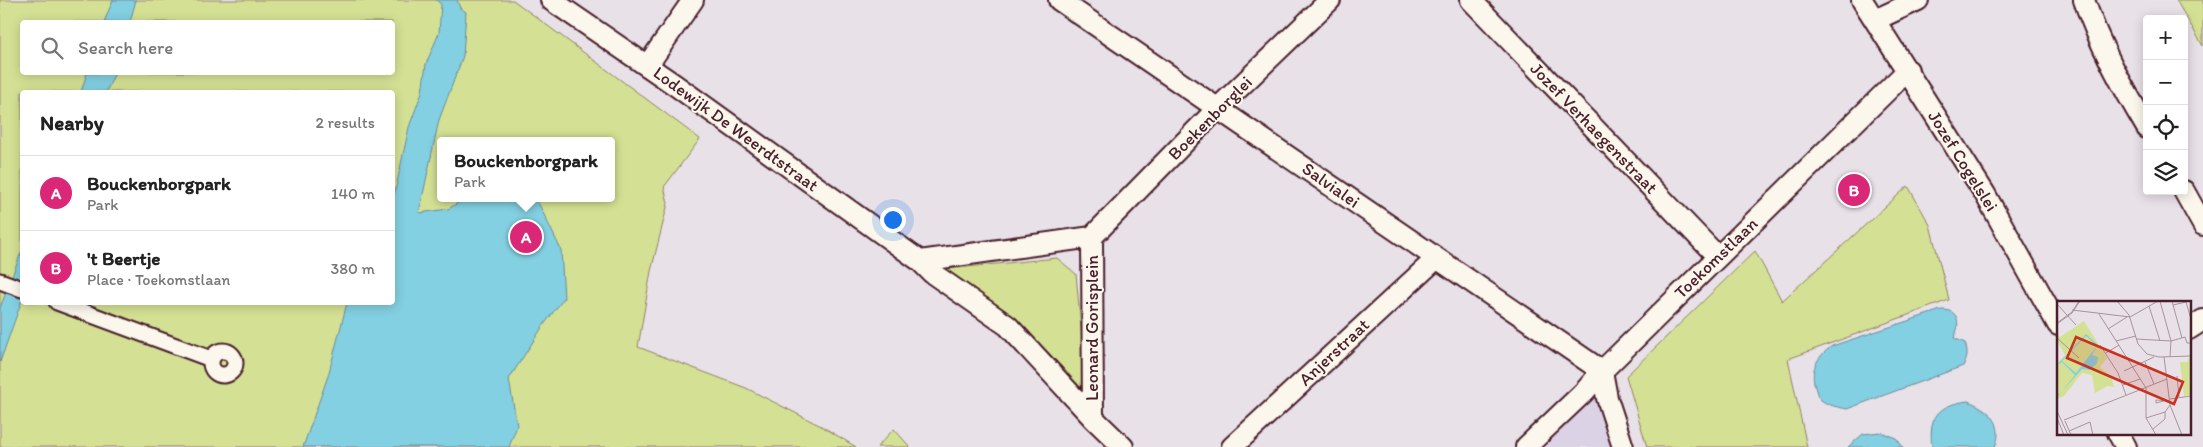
<!DOCTYPE html>
<meta charset="utf-8">
<style>
:root{--surface:#fff;--page:#f2f2f2;--text:#222;--muted:#767676;--line:#e0e0e0;--accent:#db2777}
body{margin:0;font-family:Itim,sans-serif;background:var(--page);color:var(--text)}
.controls{position:absolute;right:15px;top:15px;display:grid;overflow:hidden;border-radius:5px;box-shadow:0 2px 12px #0003}
.controls button{width:45px;height:45px;display:grid;place-items:center;padding:0;border:0;border-bottom:1px solid var(--line);background:var(--surface);color:var(--text);font:25px sans-serif}
.you{position:absolute;left:892px;top:219px;width:18px;height:18px;margin:-12px;border:4px solid #fff;border-radius:50%;background:#1a73e8;box-shadow:0 0 0 8px #1a73e833}
.badge{display:grid;place-items:center;width:32px;height:32px;border-radius:50%;background:var(--accent);color:#fff;font-size:16px;font-weight:700}
.pin{position:absolute;translate:-50% -50%;border:2px solid #fff;box-shadow:0 1px 5px #0006}
.popup{position:absolute;left:437px;top:137px;width:178px;height:65px;box-sizing:border-box;display:grid;place-content:center;border-radius:5px;background:var(--surface);filter:drop-shadow(0 1px 4px #0005);font-size:16px;white-space:nowrap;color:var(--muted)}
.popup b{font-size:19px;color:var(--text)}
.popup::after{content:'';position:absolute;left:50%;top:100%;margin-left:-10px;border:10px solid transparent;border-top-color:var(--surface)}
.list{margin:0;padding:0;list-style:none}
h2{display:flex;justify-content:space-between;align-items:center;height:65px;margin:0;padding:0 20px;font-size:21px}
h2 small{font-size:16px;font-weight:400;color:var(--muted)}
.list li{display:grid;grid-template-columns:32px 1fr auto;gap:15px;align-items:center;box-sizing:border-box;height:75px;padding:0 20px;border-top:1px solid var(--line)}
.list b{display:block;font-size:19px;white-space:nowrap}
.list p{margin:0;font-size:16px;white-space:nowrap;color:var(--muted)}
.list em{font-size:16px;font-style:normal;color:var(--muted)}
.icon{flex:none;width:28px;height:28px;fill:none;stroke:currentColor;stroke-width:2;stroke-linecap:round;stroke-linejoin:round}
.map{position:relative;flex:none;width:2203px;height:447px;overflow:hidden}
.search{position:absolute;background:var(--surface);box-shadow:0 2px 12px #0003;left:20px;top:20px;width:375px;height:55px;display:flex;align-items:center;gap:12px;box-sizing:border-box;padding:0 18px;border-radius:5px;color:var(--muted);font-size:19px}
.panel{position:absolute;background:var(--surface);box-shadow:0 2px 12px #0003;left:20px;top:90px;width:375px;height:215px;border-radius:5px}
.map>svg:first-child{display:block}
</style>
<div class="map">
<svg width="2203" height="447" viewBox="0 0 2203 447">
<rect width="100%" height="100%" fill="#e8e1e8"/>
<filter id="ink" filterUnits="userSpaceOnUse"><feTurbulence type="fractalNoise" baseFrequency=".02" numOctaves="2"/><feDisplacementMap in="SourceGraphic" scale="10" xChannelSelector="R" yChannelSelector="G"/><feConvolveMatrix kernelMatrix="1 2 1 2 8 2 1 2 1" color-interpolation-filters="sRGB"/></filter>
<g filter="url(#ink)">
<!-- built -->
<path fill="#dbd2e6" d="M1612,379L1635,447H1541Z"/>
<!-- green -->
<path fill="#d4e194" stroke="#8f8060" fill-rule="evenodd" d="M0,0H513L700,139L664,187L668,203L651,271L638,347L746,388L823,427L856,447H0ZM22,22H392V72H22ZM22,92H392V302H22ZM441,141H611V198H441Z
M2176,0H2203V46Z
M1908,186L1930,225L1949,300L1788,359L1807,447H1647L1626,376L1755,251L1782,301Z
M1057,258L1076,274L1086,384L1076,397L937,270Z
M894,429L910,447H877Z"/>
<!-- water -->
<path fill="#83d0e2" stroke="#6c8999" d="M113,0H136L130,22H104Z
M436,0H457L460,8L466,12L463,56L439,120L419,213L448,209L466,198H536L561,250L564,298L543,326L509,379L517,426L509,447H303L328,376L347,303L392,302L393,201L409,127L422,92L426,64L439,33L441,4Z
M87,73H115L106,92H81Z
M22,250V300L0,362V308Z
M1941,310C1959,309 1961,324 1954,338L1965,343C1968,352 1968,358 1963,366L1847,409C1838,407 1829,406 1821,400C1818,397 1817,394 1816,390C1809,370 1816,358 1832,346Z
M1968,401C1989,409 2005,423 1995,447H1932C1928,417 1938,405 1968,401Z
M1880,432L1896,438L1903,447H1848L1863,434Z"/>
<g fill="none" stroke-linecap="round" stroke-linejoin="round">
<defs>
<path id="pedestrian" d="M0,281L22,289
M57,302L211,359
M211 363a12 12 0 1 1 24 0a12 12 0 1 1-24 0Z"/>
<path id="minor" d="M551,0L675,85L920,261L932,273L1008,326L1093,418L1123,447
M1059,0L1602,371
M1471,0L1717,256
M1862,0L1985,194L2058,325
M2084,0C2100,46 2122,86 2147,128
M1875,20L1918,0
M647,66L693,0
M2184,191L2203,225
M1092,237L1219,107L1330,0
M1092,237L1093,418
M920,261L1092,237
M2189,329L2203,320
M1602,371L1607,398L1623,447
M2118,433L2126,447
M1232,447L1437,258
M1526,447L1585,391L1602,371L1908,70"/>
</defs>
<!-- pedestrian casing -->
<use href="#pedestrian" stroke="#4a1f2b" stroke-width="19"/>
<!-- minor casing -->
<use href="#minor" stroke="#4a1f2b" stroke-width="24"/>
<!-- pedestrian -->
<use href="#pedestrian" stroke="#fbf7ec" stroke-width="15"/>
<!-- minor -->
<use href="#minor" stroke="#fbf7ec" stroke-width="20"/>
</g>
</g>
<g text-anchor="middle" dominant-baseline="central" stroke-width="4" stroke-linejoin="round" paint-order="stroke">
<!-- street labels -->
<g font-size="18" fill="#4a1f2b" stroke="#fbf7ec">
<text transform="translate(1210 118) rotate(-45)">Boekenborglei</text>
<text transform="translate(1594 128) rotate(46)">Jozef Verhaegenstraat</text>
<text transform="translate(736 129) rotate(36)">Lodewijk De Weerdtstraat</text>
<text transform="translate(1963 161) rotate(58)">Jozef Cogelslei</text>
<text transform="translate(1331 185) rotate(35)">Salvialei</text>
<text transform="translate(1716 258) rotate(-44)">Toekomstlaan</text>
<text transform="translate(1092 328) rotate(-90)">Leonard Gorisplein</text>
<text transform="translate(1334 352) rotate(-43)">Anjerstraat</text>
</g>
</g>
<!-- overview -->
<g transform="translate(2057 301)">
<rect width="134" height="134" fill="#e8e1e8"/>
<path d="M27,20L50,57L43,66L54,75L57,86L50,85L38,92L35,74L25,72L7,95L0,98V62L8,54L0,40V33L3,36ZM131,57H134V94L127,95L123,61H131Z" fill="#d4e194"/>
<path d="M29,33L41,44L35,54L41,56L40,62L33,69L25,68L1,95L0,92L3,93L18,74L5,61L0,64ZM29,35L40,45L19,72L5,60Z" fill="#83d0e2" fill-rule="evenodd"/>
<path fill="none" stroke="#a9939c" stroke-width="1" d="M60,0L72,14L81,43L90,53L102,56L134,55M103,0L114,40L113,56M115,0L125,37M0,3L19,24M116,4L129,1L134,18M92,5L103,40M15,9L73,16L101,0M42,13L89,87M0,22L15,11L22,0M0,23L15,12L23,0M51,28L70,16M0,37L22,57M79,38L114,40L128,36L130,42H134M59,40L79,35M43,44L61,72L69,94M49,52L62,44M107,56L113,104L125,134M88,61L97,83M67,70L97,56M120,75L122,96M66,84L83,78M89,87V117L99,134M113,98L134,95M107,100L99,102V99L113,100M0,110L11,134M0,117L7,134M89,117L108,111M7,119L110,78M8,120L14,134M96,128L108,118V111L113,104M12,130L33,121L36,134"/>
<path fill="#c8321e" fill-opacity="0.15" stroke="#c8321e" stroke-width="2.5" d="M19,36L126,81L117,103L10,57Z"/>
<rect width="134" height="134" fill="none" stroke="#4a1f2b" stroke-width="2.5"/>
</g>
</svg>
<div class="controls">
<button>+</button>
<button>−</button>
<button><svg class="icon" aria-label="locate" viewBox="0 0 24 24"><circle cx="12" cy="12" r="6"/><path d="M12 2v4M12 18v4M2 12h4M18 12h4"/></svg></button>
<button><svg class="icon" aria-label="layers" viewBox="0 0 24 24"><path d="M12 4l9 5-9 5-9-5zM3 14l9 5 9-5"/></svg></button>
</div>
<div class="you"></div>
<div class="pin badge" style="left:526px;top:237px">A</div>
<div class="popup"><b>Bouckenborgpark</b>Park</div>
<div class="pin badge" style="left:1854px;top:190px">B</div>
<div class="search"><svg class="icon" aria-label="search" viewBox="0 0 24 24"><circle cx="10" cy="10" r="6"/><path d="M15 15l6 6"/></svg>Search here</div>
<section class="panel">
<h2>Nearby<small>2 results</small></h2>
<ul class="list">
<li><span class="badge">A</span><div><b>Bouckenborgpark</b><p>Park</p></div><em>140 m</em></li>
<li><span class="badge">B</span><div><b>'t Beertje</b><p>Place · Toekomstlaan</p></div><em>380 m</em></li>
</ul>
</section>
</div>
